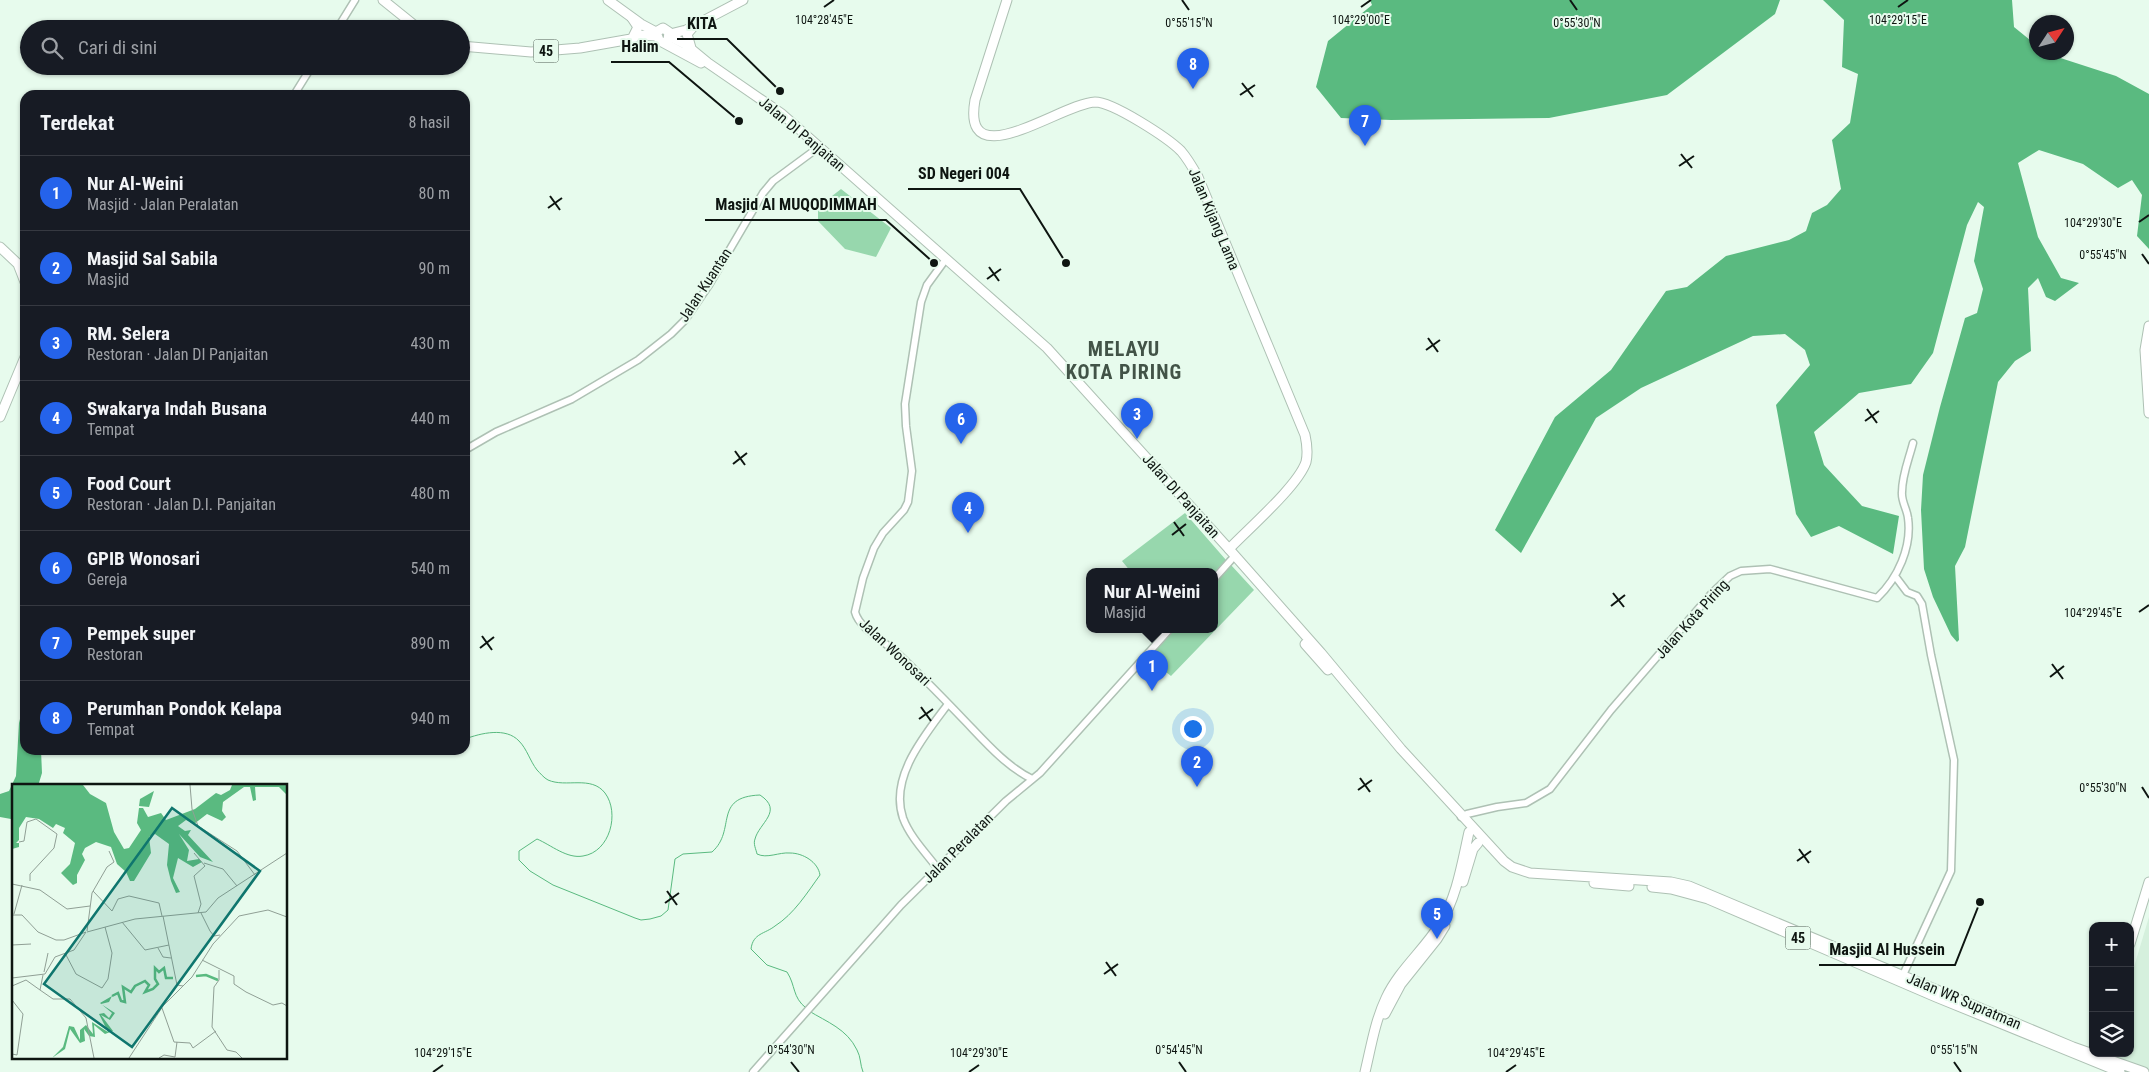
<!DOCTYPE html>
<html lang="id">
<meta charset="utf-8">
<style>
:root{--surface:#171b24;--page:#20242c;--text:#f1f3f6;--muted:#9ea1a6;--line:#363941;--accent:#2563eb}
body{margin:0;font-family:"Roboto Condensed",sans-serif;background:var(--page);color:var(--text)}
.controls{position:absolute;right:15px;bottom:15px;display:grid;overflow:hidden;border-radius:10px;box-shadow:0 1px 4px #0004}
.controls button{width:45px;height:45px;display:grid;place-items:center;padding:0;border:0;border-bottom:1px solid var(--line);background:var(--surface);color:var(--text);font:25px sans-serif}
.compass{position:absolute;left:2029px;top:15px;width:45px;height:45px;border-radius:50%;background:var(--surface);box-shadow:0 1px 4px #0004;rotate:54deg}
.you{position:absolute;left:1192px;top:728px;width:18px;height:18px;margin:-12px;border:4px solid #fff;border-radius:50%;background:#1a73e8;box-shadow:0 0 0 8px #1a73e833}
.badge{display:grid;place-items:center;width:32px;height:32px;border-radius:50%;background:var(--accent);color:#fff;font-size:16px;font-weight:700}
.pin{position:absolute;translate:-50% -41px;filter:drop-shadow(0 1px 2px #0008)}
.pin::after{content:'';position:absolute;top:26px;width:18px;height:15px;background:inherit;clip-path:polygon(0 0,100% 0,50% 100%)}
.popup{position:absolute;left:1086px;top:568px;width:132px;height:65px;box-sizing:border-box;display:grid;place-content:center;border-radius:10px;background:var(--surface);filter:drop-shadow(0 1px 4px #0005);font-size:16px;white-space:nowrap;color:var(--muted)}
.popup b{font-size:19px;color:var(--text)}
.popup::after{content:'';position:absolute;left:50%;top:100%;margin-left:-10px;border:10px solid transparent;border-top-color:var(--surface)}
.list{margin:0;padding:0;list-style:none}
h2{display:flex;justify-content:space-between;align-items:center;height:65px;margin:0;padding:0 20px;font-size:21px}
h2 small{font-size:16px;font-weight:400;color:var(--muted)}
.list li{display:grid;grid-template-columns:32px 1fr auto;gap:15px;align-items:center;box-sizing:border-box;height:75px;padding:0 20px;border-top:1px solid var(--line)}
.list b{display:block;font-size:19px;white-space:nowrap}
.list p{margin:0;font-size:16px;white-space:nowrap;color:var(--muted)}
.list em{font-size:16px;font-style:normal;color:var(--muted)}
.icon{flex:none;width:28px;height:28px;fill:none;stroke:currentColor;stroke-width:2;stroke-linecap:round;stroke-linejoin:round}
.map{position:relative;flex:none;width:2149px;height:1072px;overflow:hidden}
.search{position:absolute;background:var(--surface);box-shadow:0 1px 4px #0004;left:20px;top:20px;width:450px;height:55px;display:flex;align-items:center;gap:12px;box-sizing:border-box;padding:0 18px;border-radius:28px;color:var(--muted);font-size:19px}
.panel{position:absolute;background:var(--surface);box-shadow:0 1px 4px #0004;left:20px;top:90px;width:450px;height:665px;border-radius:15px}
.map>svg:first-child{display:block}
</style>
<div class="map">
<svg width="2149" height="1072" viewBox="0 0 2149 1072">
<rect width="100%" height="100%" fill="#e7fbed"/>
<!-- built -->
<path fill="#d5f0dd" d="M2149,917V1070L2119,1060L2112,1053H2130V980Z"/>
<!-- green -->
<path fill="#97d7ad" d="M841,189L891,228L876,257L845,249L818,221V207Z
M1185,513L1226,560L1215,572H1131L1122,561Z
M1231,565L1254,590L1171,676L1148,658L1174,630H1214L1215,583Z"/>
<!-- water -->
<path fill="#5aba80" d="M1370,0H1780L1775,14L1667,95L1549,118L1391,120L1341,118L1316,87L1328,41L1372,5Z
M1823,0H2012L2014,27L2036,45V52L2045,53L2116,76L2149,94V249L2137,236L2142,195L2132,180L2118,188L2083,164L2039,150L2018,163L2038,237L2061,278L2079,283L2055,301L2046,297L2038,278L2028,288L2031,351L2015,361L1998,382L1965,547L1955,566L1959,640L1957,642L1951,635L1933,597L1924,569L1921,510L1923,475L1940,407L1965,318L1977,313L1983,289L1974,261L1984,207L1978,202L1967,225L1933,353L1911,384L1859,393L1814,432L1824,465L1862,506L1899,516L1893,554L1839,526L1811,537L1796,514L1776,405L1810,365L1805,350L1785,334L1753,336L1641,388L1596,418L1521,553L1495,530L1555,417L1611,370L1666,291L1687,287L1726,256L1789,240L1806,231L1812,213L1827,205L1841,189L1832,140L1850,123L1858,74L1842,67L1844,20Z
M25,699V750H41L42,773L38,786H14V824L11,819L0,817V794L9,791L16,776L19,723Z"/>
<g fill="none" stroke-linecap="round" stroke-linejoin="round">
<!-- stream -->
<path stroke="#5aba80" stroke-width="1" d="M465,739C481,733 506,727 519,741C527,749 530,761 537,770C540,773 544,778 548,780C566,788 591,775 605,793C620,813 610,852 583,856C567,859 551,845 537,839L519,851V860L530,871L553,885L635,918L641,920L650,919L661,916L668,910L675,859L683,854L712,852C737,830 712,797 760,795C784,811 759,823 755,839C753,844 756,849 757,854C767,859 779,852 790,853C803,853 818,862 820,875C807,893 794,914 775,926C765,934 753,933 751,949L767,965L787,972C796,986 792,997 806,1008
M319,750L325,752L334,750
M809,1011C827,1022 847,1029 857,1050C861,1057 860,1065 863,1072"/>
<defs>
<path id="tertiary" d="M337,29L355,0
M294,95L312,66
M943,263L927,285L921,302L905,404L906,426L912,471L908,502L904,510L883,533L874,548L863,578L855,612C859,628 883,641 895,651C920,674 943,698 966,722C986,743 1006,766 1032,779
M465,450L496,432L572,399L638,360L671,334L685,320L709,285L763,193L773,181L815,150
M1895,576L1907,592L1917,596L1922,604L1931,655L1954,760L1951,871L1903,975
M1214,579L1231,560
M1461,817L1467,814L1497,807L1526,803L1550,789L1611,710L1712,593L1730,576L1741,571L1770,569L1877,598C1898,578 1912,547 1908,518C1907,509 1901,501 1902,492C1902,475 1909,459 1913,443
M938,869C926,853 910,837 903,818C889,777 925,735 948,704
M753,1072L901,905L1006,801L1040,773L1169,630"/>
<path id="primary" d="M608,0L641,24L656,32
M1007,0L975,100C961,179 1062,103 1095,102C1113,102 1168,138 1181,151C1188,159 1193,168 1198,177L1305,435C1307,444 1308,453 1306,462C1298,486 1248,529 1229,549
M670,34L686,30L743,0
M1463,882L1473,849L1478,843
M1385,1014L1401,984L1437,939L1445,926
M1365,1072C1371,1047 1375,1021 1386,998C1399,970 1424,950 1440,924C1457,897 1462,863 1469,832"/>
<path id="trunk" d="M383,0L419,29
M632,18L638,27L633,37
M670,36L685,44L708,63L782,114L1047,348L1229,549L1321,653L1401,749L1504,861L1512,867L1530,873L1671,882L1689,886L2073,1047L2144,1072
M659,40L656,32L663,28L669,32L668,40
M662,42L701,63
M461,46L531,52L580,48L631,39L638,35L656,36
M691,48L687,34L693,27
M0,247L18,264L25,282
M2149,326L2145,350L2149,413
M0,417L25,357
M1305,644L1328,670
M1594,883L1629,886
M1652,887L1671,889L1708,899L1936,997L2120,1072
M2130,944L2149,882"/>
</defs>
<!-- tertiary casing -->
<use href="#tertiary" stroke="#aec1b4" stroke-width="9"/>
<!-- primary casing -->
<use href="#primary" stroke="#aec1b4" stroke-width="11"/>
<!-- trunk casing -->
<use href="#trunk" stroke="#aec1b4" stroke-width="11"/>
<!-- tertiary -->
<use href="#tertiary" stroke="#fff" stroke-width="6"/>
<!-- primary -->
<use href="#primary" stroke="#fff" stroke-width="9"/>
<!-- trunk -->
<use href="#trunk" stroke="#fff" stroke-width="9"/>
</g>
<!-- ticks -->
<path fill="none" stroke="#0e1511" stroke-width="2" d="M1182,0L1189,10M1570,0L1577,10M824,7L834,0M1361,7L1371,0M1898,7L1908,0M1242,83L1253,97M1240,95L1255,85M1681,154L1692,168M1679,166L1694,156M550,196L560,210M548,208L562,198M2139,222L2149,215M2142,254L2149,264M989,267L999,281M987,279L1001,269M1428,338L1438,352M1426,350L1440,340M1867,409L1877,423M1865,421L1879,411M735,451L745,465M733,464L747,453M1174,522L1184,536M1172,535L1186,524M1613,593L1624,607M1611,606L1625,595M2139,612L2149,605M482,636L492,650M480,648L494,637M2052,664L2063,679M2050,677L2064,666M921,707L931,721M919,719L933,709M1360,778L1370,792M2142,787L2149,798M1358,790L1372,780M1799,849L1809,863M1797,861L1811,851M667,891L677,905M665,903L679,893M1106,962L1116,976M1104,974L1118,964M791,1062L799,1072M1179,1062L1186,1072M1954,1062L1961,1072M433,1072L443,1065M969,1072L979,1065M1506,1072L1516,1065"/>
<g text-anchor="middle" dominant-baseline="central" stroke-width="4" stroke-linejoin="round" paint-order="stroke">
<!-- shield labels -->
<g fill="#e7fbed" stroke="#4f5a53" stroke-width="1">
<rect x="533.5" y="39.5" width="25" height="23" rx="4"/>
<rect x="1785.5" y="926.5" width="25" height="23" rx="4"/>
</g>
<g font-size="14" font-weight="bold" fill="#0e1511">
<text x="546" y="51">45</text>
<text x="1798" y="938">45</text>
</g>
<!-- street labels -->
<g font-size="15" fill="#0e1511" stroke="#e7fbed">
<text transform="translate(802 134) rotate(40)">Jalan DI Panjaitan</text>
<text transform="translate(1214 219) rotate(67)">Jalan Kijang Lama</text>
<text transform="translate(705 285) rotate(-57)">Jalan Kuantan</text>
<text transform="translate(1181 496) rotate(48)">Jalan DI Panjaitan</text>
<text transform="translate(1692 619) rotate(-48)">Jalan Kota Piring</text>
<text transform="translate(895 652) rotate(43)">Jalan Wonosari</text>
<text transform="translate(958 848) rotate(-45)">Jalan Peralatan</text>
<text transform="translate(1964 1001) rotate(23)">Jalan WR Supratman</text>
</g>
<!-- district labels -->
<g font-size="20" font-weight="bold" letter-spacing="1" fill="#425347" stroke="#e7fbed">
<text x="1124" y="349">MELAYU<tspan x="1124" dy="23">KOTA PIRING</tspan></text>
</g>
</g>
<!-- overview -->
<g transform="translate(12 784)">
<rect width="275" height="275" fill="#e7fbed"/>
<path d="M0,1H71L78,10L94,19L102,48L112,65L117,64L129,46L125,39L127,24H131L136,33L149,29L154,36L183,25L204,9L209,11L218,6L220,1H275V31L274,10L267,3H243L244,16L241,17L238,3H232L211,18L210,27L214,33L210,37L195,30L182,40L174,36L166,42L173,47L179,46L176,51L201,78L188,73L167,50L177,66L175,77L187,75L190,78L181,83L166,74L161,94L168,108L164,109L159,97L155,81L157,60L143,50L137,53L139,69L122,97H118L114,88L105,80L99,63L84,58L73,64L70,70L73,76L65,91V99L61,101L49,89L58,80L63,59L51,49L53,44L44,40L41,44L27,35L14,33L7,44V56L4,59H7V63L0,65ZM142,7L137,23L127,22L128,15ZM100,212L97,218L89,220L103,229L98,236L89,231L101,247L93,250L82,241L83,253L77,252L72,245L73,257L68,259L58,245L53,265L40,274L51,263L57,242L62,243L68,256V246L74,241L81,250L80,238L96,248L87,230L92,229L97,234L100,229L88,219Z" fill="#5aba80"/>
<path fill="none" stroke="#5aba80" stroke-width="2.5" d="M184,192L194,191L206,196M100,212L106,209L109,217L113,218L111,203L119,208L123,202L133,197L137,201L133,208L141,205L146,200L143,195V184L147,188L152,184L154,194H161"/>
<path fill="none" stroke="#909f95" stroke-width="1" d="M178,1L180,25L186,42L225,67L243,91M7,58L12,57L15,38L24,35L45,50L42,64L18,90V97M182,69L193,82L182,92L189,120L186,129M192,79L211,85L225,102M95,83L102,78L97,67M0,100L28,106L55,125L78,122M81,107L100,127L106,115L117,112L147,119L150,132M189,129L198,147L202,152L208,151M2,130L10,101M0,131H10L26,148L44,156H52L74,148M151,132L165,201L171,202M110,138L133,166L157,161M75,147L80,109L95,83M75,148L123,135L194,128L206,114L275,69M0,161L19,160M146,164L151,173L159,174M53,169L64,190L90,204L96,195L100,169L93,143M190,176L222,192V200L234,208L261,221L270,219L275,222M207,186V196L202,203L200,243L215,266L224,268L230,274M32,188L36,169M31,191L28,206L41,215H58L74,234L82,274M0,194L33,190L43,173L62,166L74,148M0,202L14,196L28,206M0,216L11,230L5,271L0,270M150,224L162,258L178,259L181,264L204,247M117,274L151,222L180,193L201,160L227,132L256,126L275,133M147,274L152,271L163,273L165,258"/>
<path fill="#0f766e" fill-opacity="0.15" stroke="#0f766e" stroke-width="2.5" d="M160,24L248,87L120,263L32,200Z"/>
<rect width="275" height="275" fill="none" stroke="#0e1511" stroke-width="2.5"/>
</g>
<g font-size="12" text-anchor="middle" fill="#0e1511" stroke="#e7fbed" stroke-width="4" stroke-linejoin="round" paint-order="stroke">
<text x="824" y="24">104°28'45"E</text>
<text x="1361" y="24">104°29'00"E</text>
<text x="1898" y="24">104°29'15"E</text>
<text x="1189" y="27">0°55'15"N</text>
<text x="1577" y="27">0°55'30"N</text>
<text x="2093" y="227">104°29'30"E</text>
<text x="2103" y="259">0°55'45"N</text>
<text x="2093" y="617">104°29'45"E</text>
<text x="2103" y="792">0°55'30"N</text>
<text x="791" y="1054">0°54'30"N</text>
<text x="1179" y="1054">0°54'45"N</text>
<text x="1954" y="1054">0°55'15"N</text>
<text x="443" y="1057">104°29'15"E</text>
<text x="979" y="1057">104°29'30"E</text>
<text x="1516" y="1057">104°29'45"E</text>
</g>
<!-- callouts -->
<path fill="none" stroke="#0e1511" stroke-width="2" d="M780 91L727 39H677M739 121L669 62H611M1066 263L1020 189H908M934 263L886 220H705M1980 902L1955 965H1819"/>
<g fill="#0e1511" stroke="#e7fbed" stroke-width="2">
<circle cx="780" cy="91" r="5"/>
<circle cx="739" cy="121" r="5"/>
<circle cx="1066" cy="263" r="5"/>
<circle cx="934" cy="263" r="5"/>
<circle cx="1980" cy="902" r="5"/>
</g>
<g font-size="16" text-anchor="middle" font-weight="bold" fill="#0e1511" stroke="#e7fbed" stroke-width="4" stroke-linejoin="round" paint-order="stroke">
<text x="702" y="29">KITA</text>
<text x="640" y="52">Halim</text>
<text x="964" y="179">SD Negeri 004</text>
<text x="796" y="210">Masjid Al MUQODIMMAH</text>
<text x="1887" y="955">Masjid Al Hussein</text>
</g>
</svg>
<div class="controls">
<button>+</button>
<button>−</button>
<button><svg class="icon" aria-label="layers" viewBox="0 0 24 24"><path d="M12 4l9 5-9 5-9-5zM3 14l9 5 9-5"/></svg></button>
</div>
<svg class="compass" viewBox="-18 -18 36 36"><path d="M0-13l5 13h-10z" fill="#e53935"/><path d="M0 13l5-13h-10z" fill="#9ea1a6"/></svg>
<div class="you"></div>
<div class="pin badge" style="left:1152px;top:691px">1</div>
<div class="popup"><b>Nur Al-Weini</b>Masjid</div>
<div class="pin badge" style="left:1197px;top:787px">2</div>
<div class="pin badge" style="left:1137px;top:439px">3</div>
<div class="pin badge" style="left:968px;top:533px">4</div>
<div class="pin badge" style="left:1437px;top:939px">5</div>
<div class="pin badge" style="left:961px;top:444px">6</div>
<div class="pin badge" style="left:1365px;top:146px">7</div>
<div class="pin badge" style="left:1193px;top:89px">8</div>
<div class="search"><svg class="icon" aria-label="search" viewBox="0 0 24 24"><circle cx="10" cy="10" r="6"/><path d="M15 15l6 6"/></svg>Cari di sini</div>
<section class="panel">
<h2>Terdekat<small>8 hasil</small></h2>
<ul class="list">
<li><span class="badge">1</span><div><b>Nur Al-Weini</b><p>Masjid · Jalan Peralatan</p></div><em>80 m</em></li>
<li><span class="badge">2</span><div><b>Masjid Sal Sabila</b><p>Masjid</p></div><em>90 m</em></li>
<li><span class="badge">3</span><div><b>RM. Selera</b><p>Restoran · Jalan DI Panjaitan</p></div><em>430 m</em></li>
<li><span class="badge">4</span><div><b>Swakarya Indah Busana</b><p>Tempat</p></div><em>440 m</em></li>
<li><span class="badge">5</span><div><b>Food Court</b><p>Restoran · Jalan D.I. Panjaitan</p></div><em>480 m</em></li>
<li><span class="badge">6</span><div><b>GPIB Wonosari</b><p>Gereja</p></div><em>540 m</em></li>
<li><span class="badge">7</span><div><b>Pempek super</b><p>Restoran</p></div><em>890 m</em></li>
<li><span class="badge">8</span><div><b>Perumhan Pondok Kelapa</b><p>Tempat</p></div><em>940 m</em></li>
</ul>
</section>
</div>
